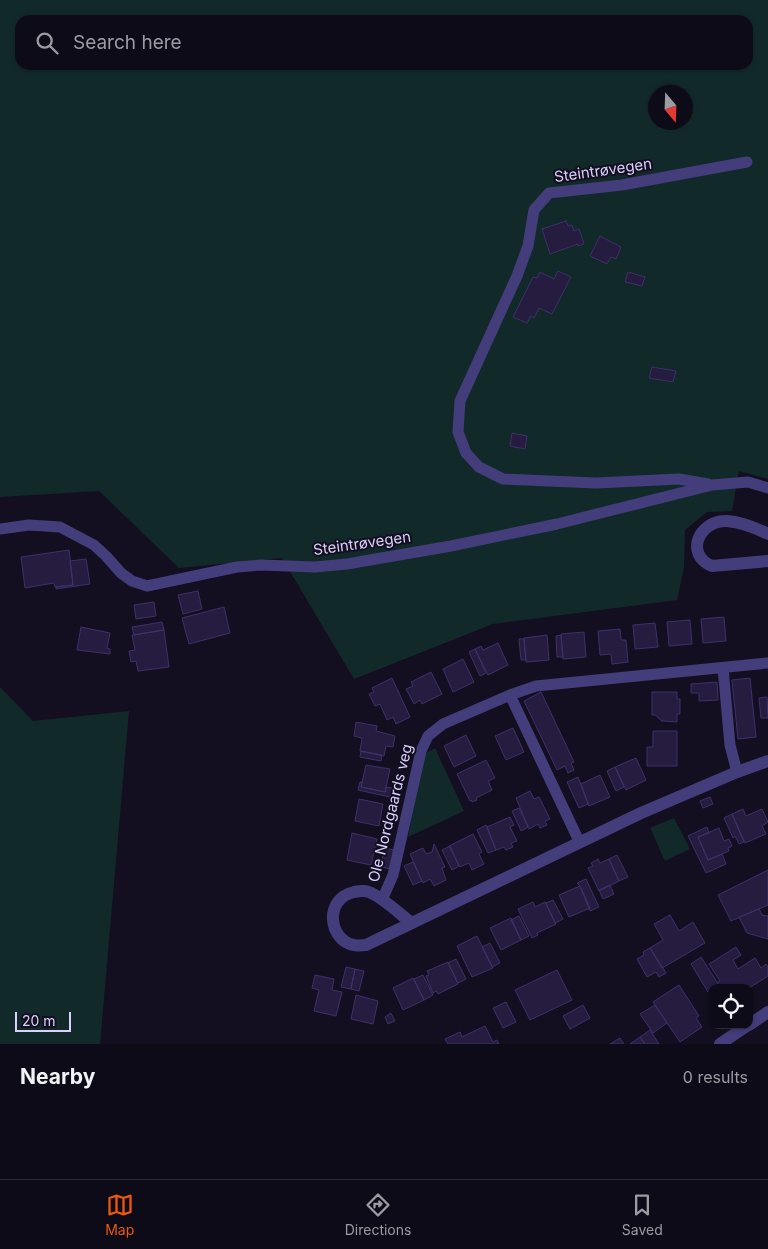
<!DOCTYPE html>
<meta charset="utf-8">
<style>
:root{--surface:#0e0b18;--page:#171421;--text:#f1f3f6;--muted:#9b9ba2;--line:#2e2b37;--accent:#ea580c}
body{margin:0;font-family:Inter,sans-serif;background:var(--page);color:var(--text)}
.controls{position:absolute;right:15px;bottom:15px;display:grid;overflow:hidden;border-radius:10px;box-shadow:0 1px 4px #0004}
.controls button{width:45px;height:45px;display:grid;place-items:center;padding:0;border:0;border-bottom:1px solid var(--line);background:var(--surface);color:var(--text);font:25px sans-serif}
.compass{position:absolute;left:648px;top:85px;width:45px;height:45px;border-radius:50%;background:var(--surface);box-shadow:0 1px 4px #0004;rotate:161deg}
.scale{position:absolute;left:15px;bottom:12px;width:56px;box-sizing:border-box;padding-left:5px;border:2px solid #d9d1fc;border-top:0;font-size:14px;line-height:18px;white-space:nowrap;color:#d9d1fc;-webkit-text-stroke:4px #130f20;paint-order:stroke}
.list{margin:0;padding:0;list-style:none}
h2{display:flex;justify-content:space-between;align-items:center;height:65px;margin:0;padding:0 20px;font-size:21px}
h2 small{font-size:16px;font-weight:400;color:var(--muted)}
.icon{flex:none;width:28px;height:28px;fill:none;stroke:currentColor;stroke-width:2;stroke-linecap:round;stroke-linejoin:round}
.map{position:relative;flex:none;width:768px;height:1044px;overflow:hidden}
.search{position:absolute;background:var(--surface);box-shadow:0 1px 4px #0004;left:15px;right:15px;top:15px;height:55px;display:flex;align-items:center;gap:12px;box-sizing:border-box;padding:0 18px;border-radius:15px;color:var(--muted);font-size:19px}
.sheet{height:135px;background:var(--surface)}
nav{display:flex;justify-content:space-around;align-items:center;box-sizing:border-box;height:70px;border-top:1px solid var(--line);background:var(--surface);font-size:14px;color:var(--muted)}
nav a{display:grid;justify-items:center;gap:2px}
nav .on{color:var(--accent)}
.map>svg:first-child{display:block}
</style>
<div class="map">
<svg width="768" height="1044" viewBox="0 0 768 1044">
<rect width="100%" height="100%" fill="#130f20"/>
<!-- green -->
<path fill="#12292a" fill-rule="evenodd" d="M0,0H768V479L739,471L732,511L707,512L685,530L684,567L677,600L493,624L354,679L282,558L179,568L99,491L0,497ZM20,20H748V65H20ZM656,92H686V122H656Z
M0,687L33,721L129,711L100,1044H0Z
M435,748L464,811L408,837L422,761L426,753Z
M674,818L690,849L665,861L650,828Z"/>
<!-- building -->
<path fill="#261c40" stroke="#3f306a" d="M566,221L568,226L572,225L574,231L579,229L584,244L578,246V244L550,254L542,229Z
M600,236L621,247L616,259L611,257L607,264L590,256Z
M558,271L571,277L552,314L539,308L534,318L531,316L527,323L513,317L533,277L537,278L540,272L554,279Z
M628,272L645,277L642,286L625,282Z
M652,367L676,371L673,382L649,378Z
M512,433L527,436L525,449L510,446Z
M69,550L73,585L55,587L54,583L25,588L21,557Z
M86,559L90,584L56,589V587L73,585L70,561Z
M198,591L202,609L183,614L178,595Z
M154,602L156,616L136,619L134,605Z
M224,607L230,633L189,644L182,618Z
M724,617L726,641L703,643L701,619Z
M690,620L692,644L669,646L667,622Z
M162,622L164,630L134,635L132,627Z
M655,623L658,647L635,649L633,625Z
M81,627L110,633L107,648L110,649V654L77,650Z
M620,629L621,640H626L628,662L612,664L611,654L600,655L598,631Z
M164,630L169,667L138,671L136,661L131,662L129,651L135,650L132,635Z
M584,632L586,657L563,659L561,634Z
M547,635L549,660L526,662L524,638Z
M561,635L563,657H557L556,636Z
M519,639H524L526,660H521Z
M498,643L508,665L488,675L475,649L481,646L483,650Z
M475,649L486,673L480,676L469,652Z
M463,659L474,682L453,692L443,669Z
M431,672L442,694L422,704L420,700L414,704L406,689L413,686L411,682Z
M392,678L410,717L396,724L393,717L387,720L380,704L375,706L369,694L374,692L372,688Z
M750,678L756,737L738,739L732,680Z
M717,682L718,700L699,701V693H691V684Z
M541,692L574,762L571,763L574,770L568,773L565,766L557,770L524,701Z
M652,692H677V699H680V714H677V722L662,721L655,715H652Z
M767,697L768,718H761L759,698Z
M356,722L377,726L376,731L395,736L393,747L386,746L384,756L360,751L362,738L354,736Z
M513,728L524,752L506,760L495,736Z
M653,731H677V766H647V747H653Z
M466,735L476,756L454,767L444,746Z
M361,751L382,755L381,761L360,757Z
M636,758L646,780L626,790L615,767Z
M486,760L495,778L488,781L492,790L476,798L477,800L472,802L471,800L470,801L457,774Z
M366,765L390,769L385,792L361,787Z
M615,767L624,787L616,791L607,771Z
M600,775L610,797L589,806L581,784Z
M578,777L588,804L579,808L567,782Z
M360,782H362L361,787L385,792L386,787L392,788L390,797L358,790Z
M530,791L534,799L539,797L550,819L545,821L547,825L540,828L538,824L529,829L516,798Z
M710,797L713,804L703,808L700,801Z
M359,799L383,804L379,826L355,821Z
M519,808L528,827L521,831L512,811Z
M743,809L746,816L762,809L768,822L762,826L766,834L745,843L732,814Z
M732,814L744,842L739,844L735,836L733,838L724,818Z
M510,817L514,825L510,827L517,841L511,843L513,847L506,850L504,847L496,850L487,827Z
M486,825L496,850L488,853L477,830Z
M707,827L709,833L698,837L708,860L722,854L726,864L706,873L688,836Z
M719,828L724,841L729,839L732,846L728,848L729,851L708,860L698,837Z
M352,833L377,839L371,865L347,860Z
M473,834L482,852L479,854L484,864L472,870L469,863L460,867L449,846Z
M434,844L445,867L442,868L446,880L434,886L430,879L423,883L410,854L423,848L426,854L432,852Z
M450,846L459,866L452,870L442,850Z
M384,848L395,850L391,869L381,867Z
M617,855L628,877L619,881L609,859Z
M598,859L600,863L609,859L619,881L599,891L588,868L593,866L591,863Z
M413,862L422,881L413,885L404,866Z
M768,870V905L731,921L718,895Z
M586,879L599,907L590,911L580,886L577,883Z
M610,885L614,894L603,899L599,890Z
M580,886L590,908L569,917L559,895Z
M553,900L563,919L555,923L546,903Z
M533,902L535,907L545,902L556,924L537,933L538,935L532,938L518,909Z
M759,909L762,915L768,916V939L747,933L739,917Z
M670,915L679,931L693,922L705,943L662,968L650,948L663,940L654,924Z
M519,916L529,936L521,940L511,920Z
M511,918L521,940L501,950L490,928Z
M477,936L493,968L472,977L457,946Z
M490,943L500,963L492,967L482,947Z
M736,947L741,955L733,960L738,969L755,958L761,968L766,964L768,967V976L749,988H720L717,983L720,981L709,964Z
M650,948L666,973L659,977L656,972L647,977L637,959L644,955L643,952Z
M701,957L719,985L708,992L691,964Z
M456,959L466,979L458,983L448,963Z
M448,962L458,984L438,994L436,991L433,993L426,976L429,975L427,971Z
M346,967L355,969L351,989L341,987Z
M355,969L364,971L359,991L351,989Z
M557,970L572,1000L530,1020L515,990Z
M315,975L334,979L332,990L342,992L336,1016L314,1011L319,990L312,988Z
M423,975L433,995L424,1000L414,979Z
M413,978L424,1000L403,1010L393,988Z
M679,985L699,1016L696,1018L702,1027L680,1042L653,1002Z
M356,995L378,1001L373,1024L351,1019Z
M506,1002L516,1022L503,1028L493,1008Z
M583,1005L590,1018L570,1029L563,1016Z
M655,1005L667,1023L653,1033L640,1014Z
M391,1013L395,1021L388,1024L385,1017Z
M485,1026L493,1042L497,1040L499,1044H448L445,1039L460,1032L462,1037Z
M650,1030L659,1044H645L640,1037Z
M640,1037L645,1044H630Z
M620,1038L624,1044H610Z"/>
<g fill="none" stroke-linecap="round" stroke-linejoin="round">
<!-- lane -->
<path stroke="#443d7b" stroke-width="11" d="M708,484L679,479L596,483L503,479L479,467L466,453L458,432L460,401L517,276L528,246L534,210L549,193L622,185L747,162
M0,529L29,525L60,527L94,545L106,556L121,573L132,581L147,586L237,567L261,565L315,567L347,564L451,546L557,524L712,485L748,482L768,488
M723,668L730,745L737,772
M510,695L579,841
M382,900L393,875L421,751L428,736L443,724L510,695L536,686L768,663"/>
<!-- street -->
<path stroke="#443d7b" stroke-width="12" d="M768,534C756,528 741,522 727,521C699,520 684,554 712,566L768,561
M410,922C399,913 382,897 369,892C364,890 359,891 354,892C323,899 329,941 354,945C357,946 362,945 366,945L641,813L737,772L768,761
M749,1025L768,1012
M720,1044L748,1025"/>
</g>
<g text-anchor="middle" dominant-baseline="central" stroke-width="4" stroke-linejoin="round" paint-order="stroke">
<!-- street labels -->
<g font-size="15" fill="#d9d1fc" stroke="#130f20">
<text transform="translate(603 170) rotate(-8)">Steintrøvegen</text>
<text transform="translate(362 543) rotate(-8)">Steintrøvegen</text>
<text transform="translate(390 813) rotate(-76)">Ole Nordgaards veg</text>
</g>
</g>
</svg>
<div class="controls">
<button><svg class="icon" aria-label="locate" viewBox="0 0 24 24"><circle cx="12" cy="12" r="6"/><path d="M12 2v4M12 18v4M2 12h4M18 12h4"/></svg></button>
</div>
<svg class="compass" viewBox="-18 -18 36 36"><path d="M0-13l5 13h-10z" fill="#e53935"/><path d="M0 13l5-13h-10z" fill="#9b9ba2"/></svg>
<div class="scale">20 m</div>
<div class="search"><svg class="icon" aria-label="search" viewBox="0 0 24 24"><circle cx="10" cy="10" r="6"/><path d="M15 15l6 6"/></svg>Search here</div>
</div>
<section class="sheet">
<h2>Nearby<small>0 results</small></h2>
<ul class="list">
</ul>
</section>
<nav>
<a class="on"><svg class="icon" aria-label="map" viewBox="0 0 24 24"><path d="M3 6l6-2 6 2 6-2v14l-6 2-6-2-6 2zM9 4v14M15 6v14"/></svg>Map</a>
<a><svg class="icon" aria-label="directions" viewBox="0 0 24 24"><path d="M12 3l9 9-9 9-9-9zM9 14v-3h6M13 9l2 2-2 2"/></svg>Directions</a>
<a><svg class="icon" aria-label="saved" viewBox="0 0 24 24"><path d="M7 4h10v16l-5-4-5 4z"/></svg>Saved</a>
</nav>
